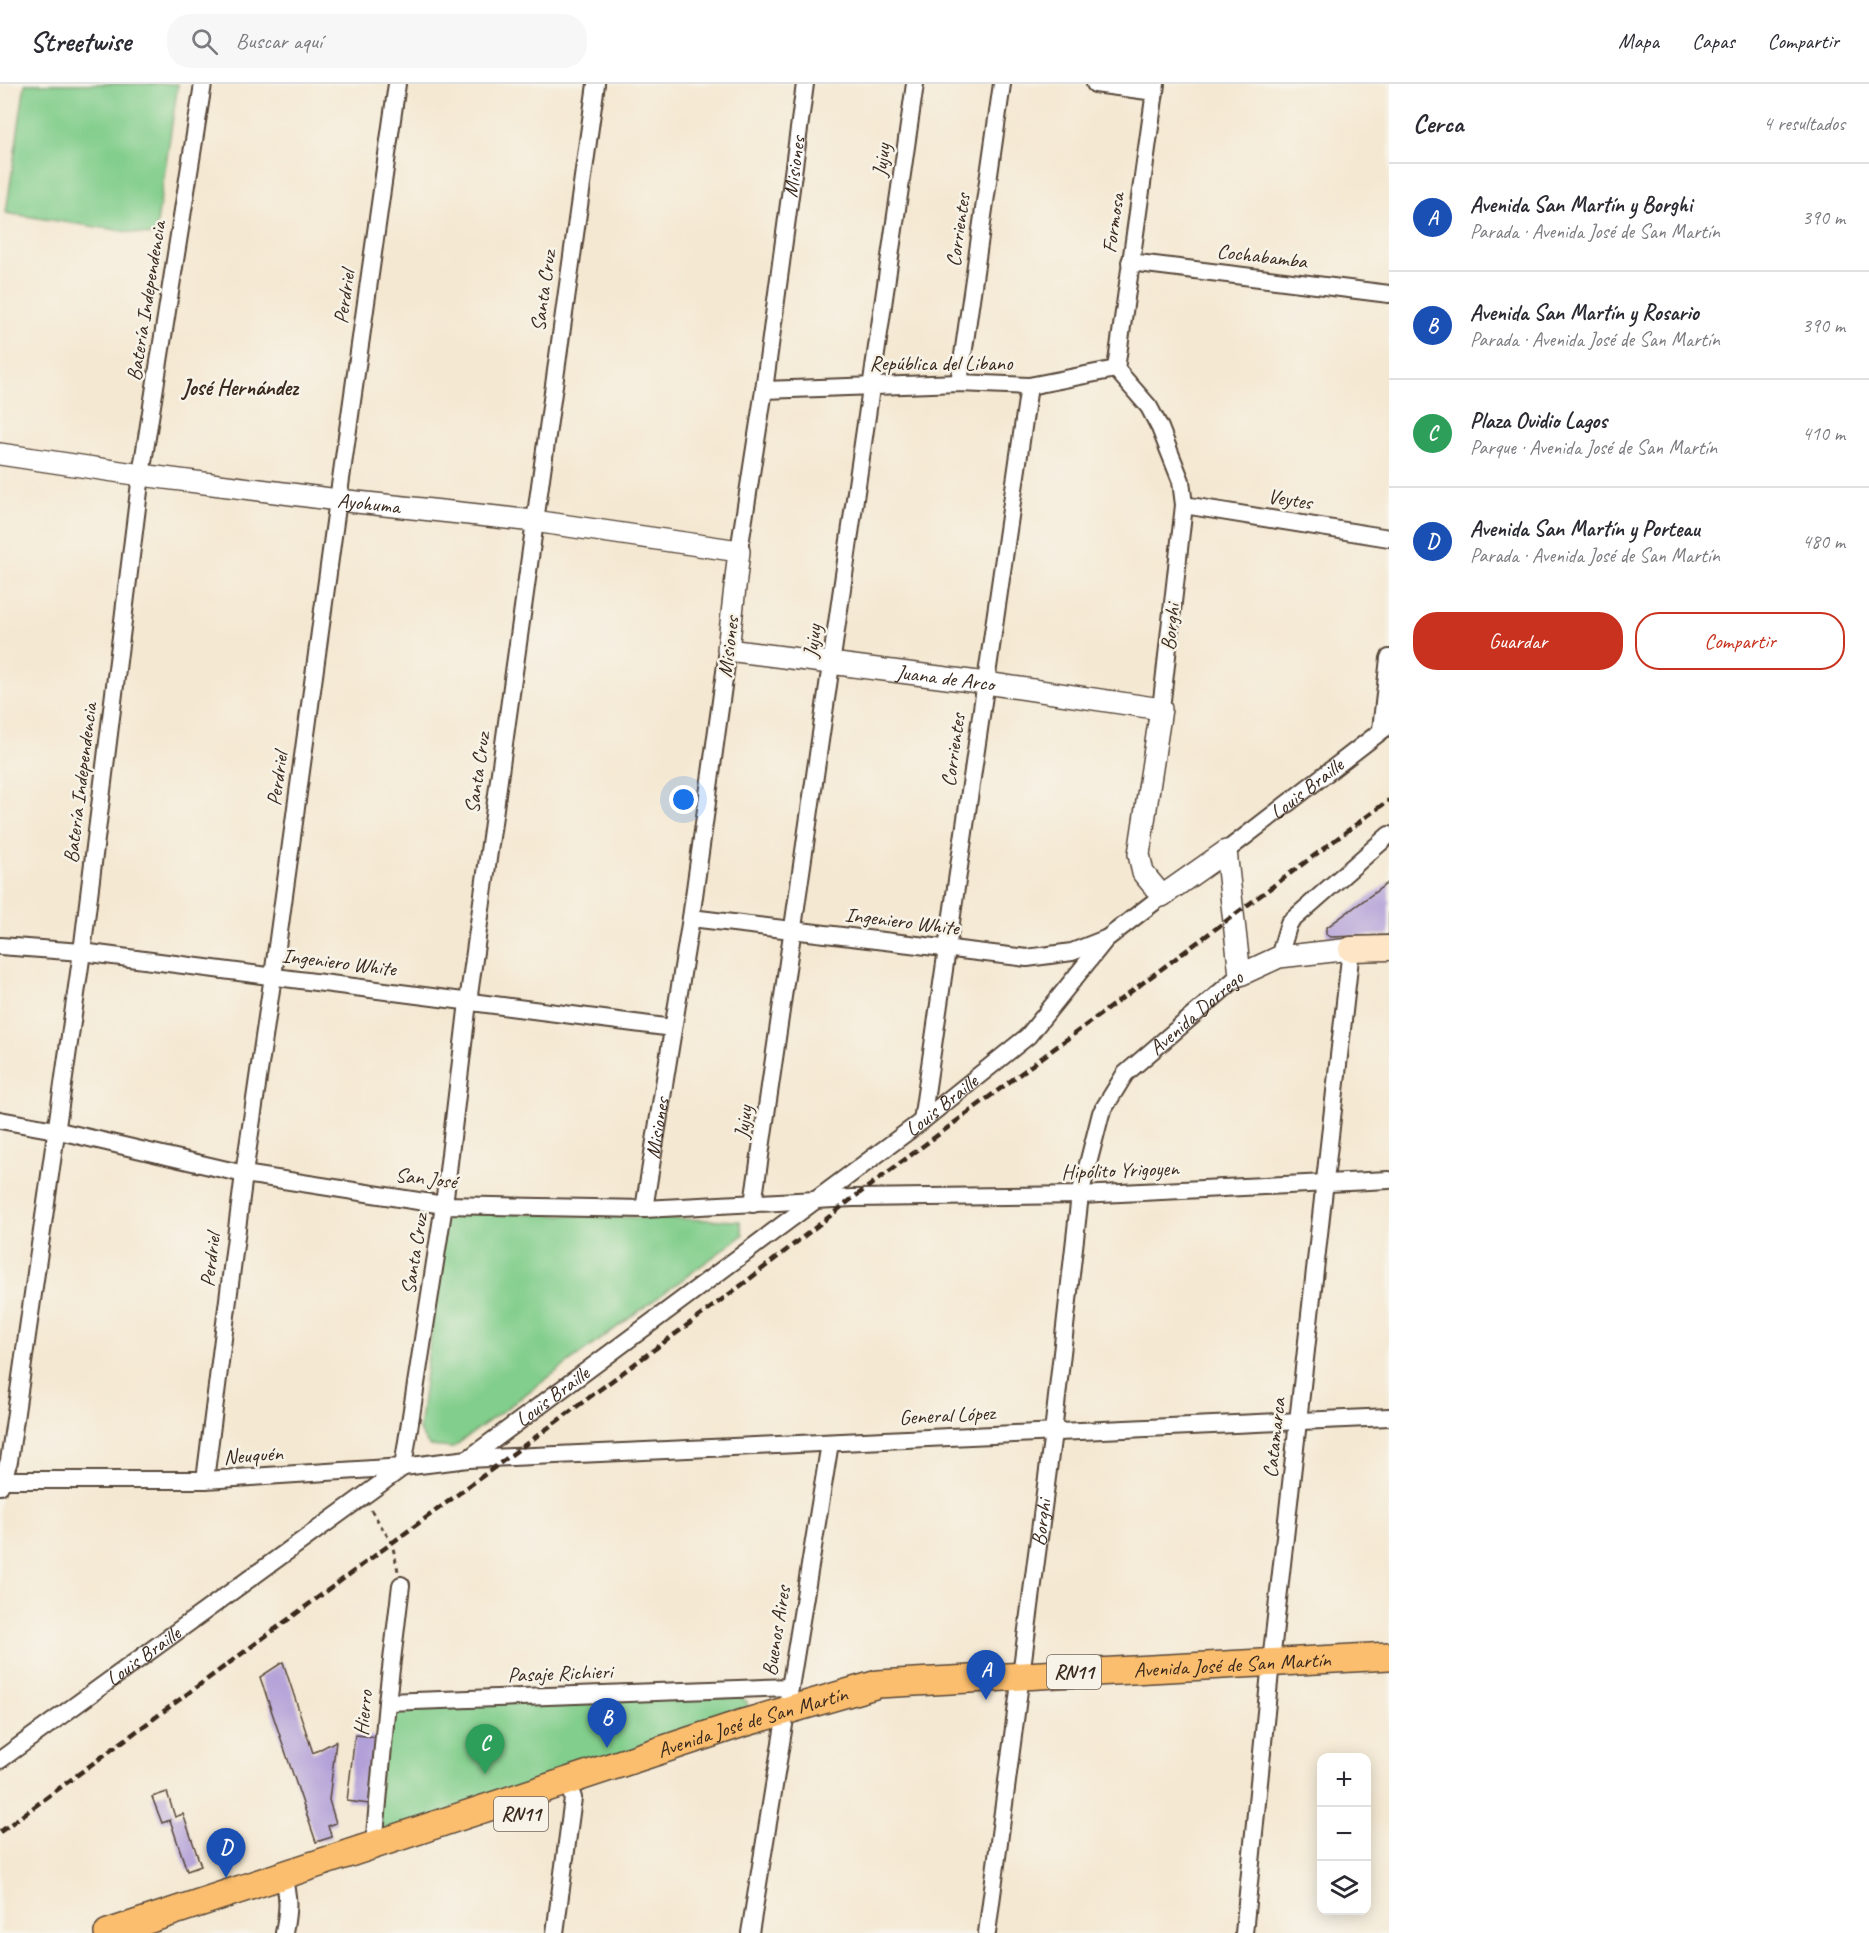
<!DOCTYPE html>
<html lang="es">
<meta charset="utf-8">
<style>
:root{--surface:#fff;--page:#f7f7f7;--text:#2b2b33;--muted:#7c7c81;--line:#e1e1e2;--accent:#c8321e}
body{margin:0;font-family:Caveat,sans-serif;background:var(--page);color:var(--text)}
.controls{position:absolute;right:18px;bottom:18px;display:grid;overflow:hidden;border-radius:12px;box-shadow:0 3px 15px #0003}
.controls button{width:54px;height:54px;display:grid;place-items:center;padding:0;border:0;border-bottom:2px solid var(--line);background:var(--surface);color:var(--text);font:30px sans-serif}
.you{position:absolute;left:684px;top:716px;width:21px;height:21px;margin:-15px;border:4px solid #fff;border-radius:50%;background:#1a73e8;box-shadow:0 0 0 9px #1a73e833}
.badge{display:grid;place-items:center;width:39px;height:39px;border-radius:50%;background:var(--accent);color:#fff;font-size:20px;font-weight:700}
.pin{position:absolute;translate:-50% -50px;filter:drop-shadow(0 2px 3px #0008)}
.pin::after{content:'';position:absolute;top:32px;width:21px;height:18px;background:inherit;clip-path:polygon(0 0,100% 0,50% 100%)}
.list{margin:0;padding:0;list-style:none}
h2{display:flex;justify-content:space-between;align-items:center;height:78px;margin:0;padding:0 24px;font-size:26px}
h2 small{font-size:20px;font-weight:400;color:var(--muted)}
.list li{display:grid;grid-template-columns:39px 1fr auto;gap:18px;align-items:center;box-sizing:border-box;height:108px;padding:0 24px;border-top:2px solid var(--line)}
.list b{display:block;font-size:22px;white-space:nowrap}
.list p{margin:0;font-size:20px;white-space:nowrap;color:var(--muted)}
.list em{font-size:20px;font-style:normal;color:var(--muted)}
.actions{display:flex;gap:12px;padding:18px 24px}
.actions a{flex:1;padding:14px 0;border:2px solid var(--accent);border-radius:24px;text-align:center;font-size:21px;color:var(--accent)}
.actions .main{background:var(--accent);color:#fff}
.icon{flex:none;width:33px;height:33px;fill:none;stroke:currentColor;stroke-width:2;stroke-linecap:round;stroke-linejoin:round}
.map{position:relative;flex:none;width:1389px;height:1849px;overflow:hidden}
header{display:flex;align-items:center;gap:36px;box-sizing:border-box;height:84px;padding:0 30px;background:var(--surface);border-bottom:2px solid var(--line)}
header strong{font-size:28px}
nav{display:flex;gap:33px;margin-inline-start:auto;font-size:21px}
.search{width:420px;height:54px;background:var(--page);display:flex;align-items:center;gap:15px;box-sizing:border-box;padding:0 21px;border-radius:24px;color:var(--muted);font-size:22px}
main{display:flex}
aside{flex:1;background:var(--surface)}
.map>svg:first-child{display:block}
</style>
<header>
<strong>Streetwise</strong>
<div class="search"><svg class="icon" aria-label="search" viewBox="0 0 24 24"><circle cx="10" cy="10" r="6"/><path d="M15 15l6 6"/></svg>Buscar aquí</div>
<nav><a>Mapa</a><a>Capas</a><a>Compartir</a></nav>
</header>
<main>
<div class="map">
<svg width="1389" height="1849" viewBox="0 0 1389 1849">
<rect width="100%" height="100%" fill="#f7f3e8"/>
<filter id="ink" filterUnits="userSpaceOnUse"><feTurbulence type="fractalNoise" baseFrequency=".0167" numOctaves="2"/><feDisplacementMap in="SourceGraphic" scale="12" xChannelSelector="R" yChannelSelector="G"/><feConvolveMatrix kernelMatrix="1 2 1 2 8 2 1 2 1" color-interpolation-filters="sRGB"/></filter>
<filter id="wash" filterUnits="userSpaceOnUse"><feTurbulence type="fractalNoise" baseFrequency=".008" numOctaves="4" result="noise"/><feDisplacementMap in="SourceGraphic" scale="24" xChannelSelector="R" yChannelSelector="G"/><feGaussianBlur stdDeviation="1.35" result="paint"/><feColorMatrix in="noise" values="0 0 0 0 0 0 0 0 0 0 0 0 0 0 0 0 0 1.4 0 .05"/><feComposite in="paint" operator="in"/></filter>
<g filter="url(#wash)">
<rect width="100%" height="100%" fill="#f4e8d2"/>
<!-- green -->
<path fill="#82ce8c" stroke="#5e7c55" stroke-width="1.5" d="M25,0H178L155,152L6,129Z
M446,1127L740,1137L743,1151L452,1364L429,1362L419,1346Z
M734,1605L747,1618L749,1629L374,1762L387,1618Z"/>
<g id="blocks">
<!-- building -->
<path fill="#b2a0d8" d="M1389,798V851L1330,853L1326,850V844Z
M283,1578L313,1669L336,1657L329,1716L336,1739L328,1742L332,1753L316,1758L260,1593Z
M355,1651L377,1653L369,1720L347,1717Z
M167,1708L175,1733L183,1730L201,1782L187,1787L170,1736L162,1739L152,1713Z"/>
</g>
</g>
<g filter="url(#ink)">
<use href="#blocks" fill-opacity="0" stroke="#574639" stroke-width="1.5"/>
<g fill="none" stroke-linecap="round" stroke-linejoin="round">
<defs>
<g id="minor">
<path d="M1095,0L1155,8"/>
<path d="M1130,178L1389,210"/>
<path d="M1116,285L1149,323L1160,344L1181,397L1184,421L1161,625"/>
<path d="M1116,285L1156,0"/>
<path d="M959,299L1002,0"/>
<path d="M764,306L959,299L1029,302L1116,285"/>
<path d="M1184,421L1389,454"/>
<path id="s1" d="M739,467L764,306L805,0"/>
<path d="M1381,646L1389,574"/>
<path id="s2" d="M1226,767L1389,641"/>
<path d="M691,834L1027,874L1072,868L1105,855"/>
<path d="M0,862L82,868L673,944"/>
<path d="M1279,873L1289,839L1389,751"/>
<path d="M0,1036L55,1046L244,1090L444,1121L644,1125L853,1114L1080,1111L1389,1096"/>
<path d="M922,1037L1029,302"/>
<path d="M753,1120L915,0"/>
<path id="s3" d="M644,1125L691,834L728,566"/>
<path id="s4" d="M468,1375L922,1037L1028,952L1106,855L1162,812"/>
<path d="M403,1383L444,1121L468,918L596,0"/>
<path d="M0,1396H205L403,1383L468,1375L1389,1333"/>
<path d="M205,1396L244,1090L273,892L338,416L397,0"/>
<path d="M0,1402L9,1377L82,868L141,391L203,0"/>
<path d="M387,1618L790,1603"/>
<path id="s5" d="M0,1676L402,1384"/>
<path d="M374,1762L387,1618L401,1501"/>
<path d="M282,1792C290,1813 288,1827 284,1849"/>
<path d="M555,1849L573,1714L567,1697"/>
<path d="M750,1849L830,1359"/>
<path id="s6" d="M987,1849L1053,1348L1080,1111L1101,1029L1125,990L1240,891"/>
<path d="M1244,1849L1271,1578L1351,865"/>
</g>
<g id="tertiary">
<path id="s7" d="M0,370L141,391L338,416L534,437L739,467L728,566L986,599L1161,625L1139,770L1143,789L1162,812L1226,767L1240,891L1279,873L1351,865"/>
</g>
<path id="secondary" d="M1351,865L1389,864"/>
<g id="primary">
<path id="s8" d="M108,1849L740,1640L878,1600L1389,1572"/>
</g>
</defs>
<!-- minor casing -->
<use href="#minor" stroke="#574639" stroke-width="20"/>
<!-- tertiary casing -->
<use href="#tertiary" stroke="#574639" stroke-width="24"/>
<!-- secondary casing -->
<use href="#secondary" stroke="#574639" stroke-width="27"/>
<!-- primary casing -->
<use href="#primary" stroke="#574639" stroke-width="30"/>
<!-- path -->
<path stroke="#574639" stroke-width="3" stroke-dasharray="4.5 4.5" stroke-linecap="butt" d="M371,1426L392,1459L398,1487"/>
<!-- minor -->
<use href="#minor" stroke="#fff" stroke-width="16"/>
<!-- tertiary -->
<use href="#tertiary" stroke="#fff" stroke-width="21"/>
<!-- secondary -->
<use href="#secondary" stroke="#fde5c5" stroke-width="24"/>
<!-- primary -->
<use href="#primary" stroke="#fbbe6e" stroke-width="27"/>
<!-- rail -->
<path stroke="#3b2a1e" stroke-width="4.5" stroke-dasharray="9 4.5" stroke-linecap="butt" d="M0,1748L743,1200L853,1114L1389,716"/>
</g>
</g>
<g text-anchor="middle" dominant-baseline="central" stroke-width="5" stroke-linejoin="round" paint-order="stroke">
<!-- shield labels -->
<g fill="#f7f3e8" stroke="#73665b" stroke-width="1.5">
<rect x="1047" y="1571" width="54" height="34" rx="4.5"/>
<rect x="494" y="1713" width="54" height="34" rx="4.5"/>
</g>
<g font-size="20" font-weight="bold" fill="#3b2a1e">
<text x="1074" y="1588">RN11</text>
<text x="521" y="1730">RN11</text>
</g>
<!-- street labels -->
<g font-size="21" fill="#3b2a1e" stroke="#f7f3e8">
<text transform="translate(881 76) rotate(-82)">Jujuy</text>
<text stroke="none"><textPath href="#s1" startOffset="388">Misiones</textPath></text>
<text transform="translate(1113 139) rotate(-82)">Formosa</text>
<text transform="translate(958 146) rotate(-82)">Corrientes</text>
<text transform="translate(1262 172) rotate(7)">Cochabamba</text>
<text transform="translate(543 207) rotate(-82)">Santa Cruz</text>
<text transform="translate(344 213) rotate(-82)">Perdriel</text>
<text transform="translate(146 217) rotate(-81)">Batería Independencia</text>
<text x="941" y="279">República del Libano</text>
<text transform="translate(1290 415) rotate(9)">Veytes</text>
<text stroke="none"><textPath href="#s7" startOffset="372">Ayohuma</textPath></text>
<text transform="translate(1170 543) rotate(-84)">Borghi</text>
<text transform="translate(812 557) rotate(-82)">Jujuy</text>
<text transform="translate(728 563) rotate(-83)">Misiones</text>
<text stroke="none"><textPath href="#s7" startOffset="1064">Juana de Arco</textPath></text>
<text transform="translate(953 666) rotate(-82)">Corrientes</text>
<text transform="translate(477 689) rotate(-82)">Santa Cruz</text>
<text transform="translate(277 695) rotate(-82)">Perdriel</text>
<text transform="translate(80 699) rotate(-83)">Batería Independencia</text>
<text stroke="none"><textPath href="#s2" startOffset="102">Louis Braille</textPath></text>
<text transform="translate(902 837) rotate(7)">Ingeniero White</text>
<text transform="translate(339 878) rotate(7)">Ingeniero White</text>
<text stroke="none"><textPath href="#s6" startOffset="968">Avenida Dorrego</textPath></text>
<text stroke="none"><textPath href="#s4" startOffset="591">Louis Braille</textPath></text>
<text transform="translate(743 1038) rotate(-82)">Jujuy</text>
<text stroke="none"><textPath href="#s3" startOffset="82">Misiones</textPath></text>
<text transform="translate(1120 1086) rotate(-2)">Hipólito Yrigoyen</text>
<text transform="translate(426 1094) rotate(7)">San José</text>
<text transform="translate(414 1170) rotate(-81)">Santa Cruz</text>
<text transform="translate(210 1176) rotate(-83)">Perdriel</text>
<text stroke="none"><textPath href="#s4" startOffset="105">Louis Braille</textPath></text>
<text transform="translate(947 1331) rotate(-3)">General López</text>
<text transform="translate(1274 1354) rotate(-84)">Catamarca</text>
<text transform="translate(253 1371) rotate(-4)">Neuquén</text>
<text stroke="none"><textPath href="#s6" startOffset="414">Borghi</textPath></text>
<text transform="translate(776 1547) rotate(-81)">Buenos Aires</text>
<text stroke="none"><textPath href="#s5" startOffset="177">Louis Braille</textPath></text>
<text stroke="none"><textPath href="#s8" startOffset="1164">Avenida José de San Martín</textPath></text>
<text transform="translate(560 1589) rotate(-2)">Pasaje Richieri</text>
<text transform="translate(363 1629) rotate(-84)">Hierro</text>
<text stroke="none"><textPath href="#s8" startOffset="678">Avenida José de San Martín</textPath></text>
</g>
<!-- neighbourhood labels -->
<g font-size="22" font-weight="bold" fill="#3b2a1e" stroke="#f7f3e8">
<text x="240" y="304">José Hernández</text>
</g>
</g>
</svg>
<div class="controls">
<button>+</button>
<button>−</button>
<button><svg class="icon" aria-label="layers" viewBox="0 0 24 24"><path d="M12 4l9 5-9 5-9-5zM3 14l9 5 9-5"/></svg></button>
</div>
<div class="you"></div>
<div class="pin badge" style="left:986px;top:1616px;background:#1a4fb4">A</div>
<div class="pin badge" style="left:607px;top:1664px;background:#1a4fb4">B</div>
<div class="pin badge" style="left:485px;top:1690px;background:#2e9e5b">C</div>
<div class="pin badge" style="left:226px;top:1794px;background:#1a4fb4">D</div>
</div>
<aside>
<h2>Cerca<small>4 resultados</small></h2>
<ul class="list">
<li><span class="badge" style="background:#1a4fb4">A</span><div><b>Avenida San Martín y Borghi</b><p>Parada · Avenida José de San Martín</p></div><em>390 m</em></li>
<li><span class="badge" style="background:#1a4fb4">B</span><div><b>Avenida San Martín y Rosario</b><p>Parada · Avenida José de San Martín</p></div><em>390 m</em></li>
<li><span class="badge" style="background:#2e9e5b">C</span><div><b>Plaza Ovidio Lagos</b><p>Parque · Avenida José de San Martín</p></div><em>410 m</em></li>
<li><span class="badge" style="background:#1a4fb4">D</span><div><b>Avenida San Martín y Porteau</b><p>Parada · Avenida José de San Martín</p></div><em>480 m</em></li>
</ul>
<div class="actions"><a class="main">Guardar</a><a>Compartir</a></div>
</aside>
</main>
